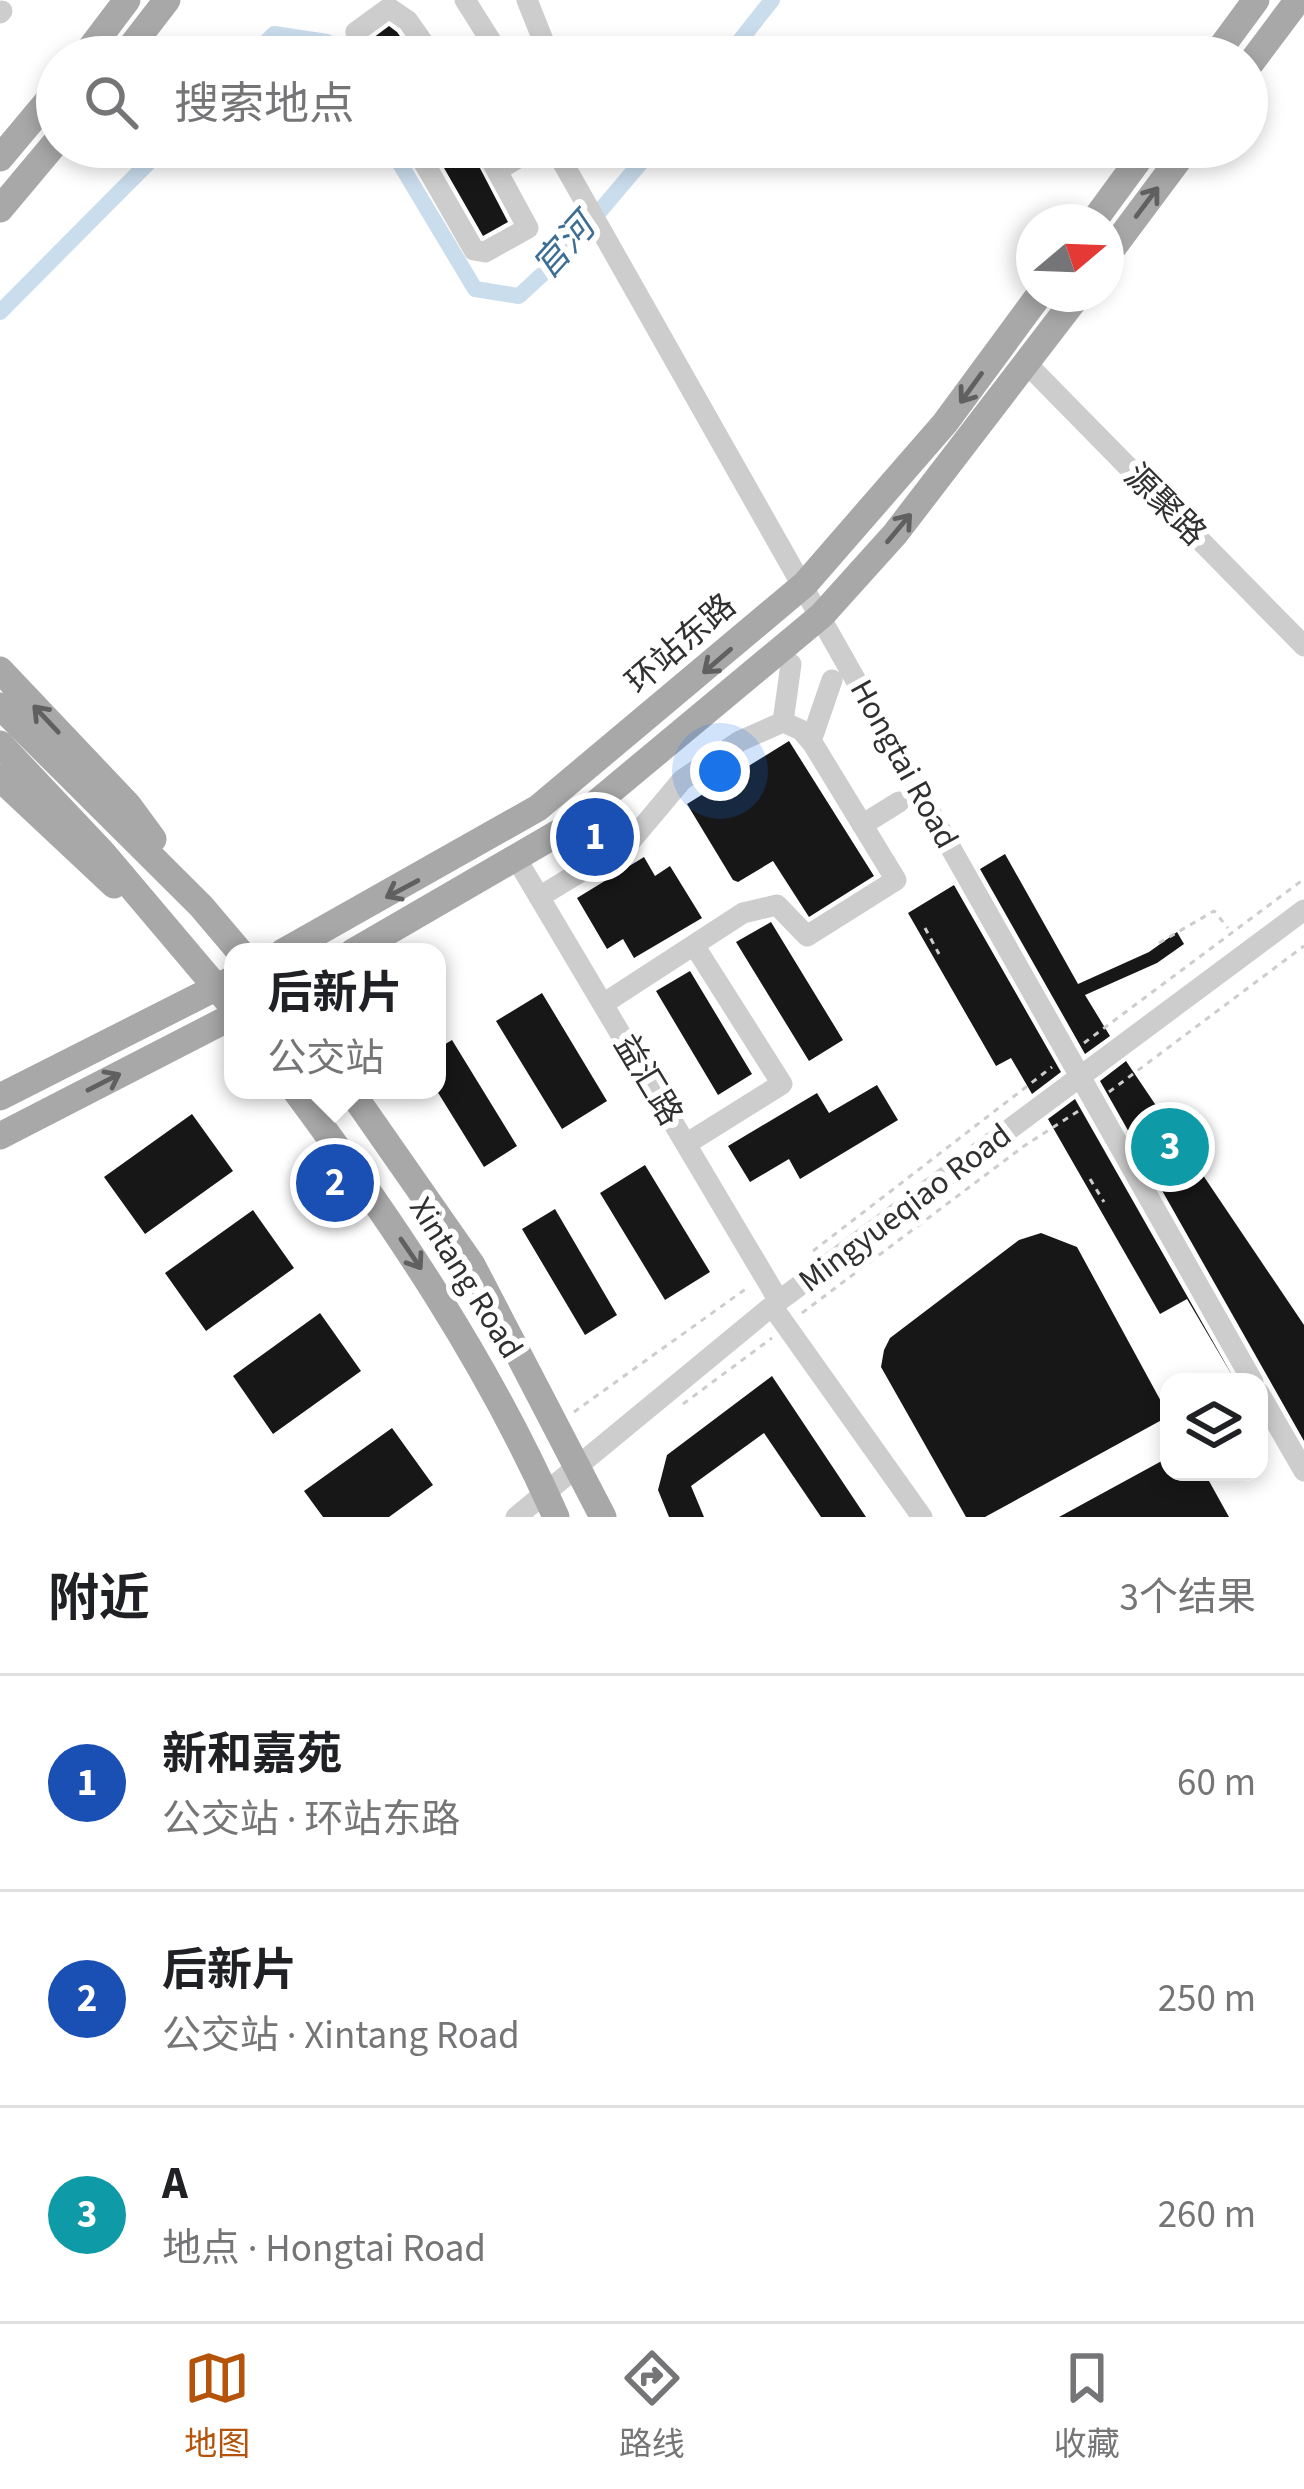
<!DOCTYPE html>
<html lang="zh">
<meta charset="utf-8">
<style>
:root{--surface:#fff;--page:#f2f2f2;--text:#202124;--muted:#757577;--line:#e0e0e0;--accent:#b45309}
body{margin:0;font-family:"Source Sans 3","Noto Sans SC",sans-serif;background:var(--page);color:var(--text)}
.controls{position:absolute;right:36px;bottom:36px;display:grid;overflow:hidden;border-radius:24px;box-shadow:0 6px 18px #0003}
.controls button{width:108px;height:108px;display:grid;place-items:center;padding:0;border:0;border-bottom:3px solid var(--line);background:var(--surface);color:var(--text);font:60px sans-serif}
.compass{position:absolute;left:1016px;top:204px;width:108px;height:108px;border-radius:50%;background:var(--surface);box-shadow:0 6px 18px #0003;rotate:71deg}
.you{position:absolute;left:720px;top:771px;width:42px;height:42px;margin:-30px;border:9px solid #fff;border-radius:50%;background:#1a73e8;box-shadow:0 0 0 18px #1a73e833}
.badge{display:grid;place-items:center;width:78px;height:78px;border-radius:50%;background:var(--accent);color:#fff;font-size:39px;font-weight:700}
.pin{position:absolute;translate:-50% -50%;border:6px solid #fff;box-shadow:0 3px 12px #0006}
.popup{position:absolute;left:224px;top:943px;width:222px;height:156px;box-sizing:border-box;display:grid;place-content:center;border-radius:24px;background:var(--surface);filter:drop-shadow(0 3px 9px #0005);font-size:39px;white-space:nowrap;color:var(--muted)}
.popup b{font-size:45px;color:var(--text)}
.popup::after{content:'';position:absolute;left:50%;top:100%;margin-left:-24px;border:24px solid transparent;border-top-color:var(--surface)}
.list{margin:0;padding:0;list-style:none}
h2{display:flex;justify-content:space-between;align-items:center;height:156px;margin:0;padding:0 48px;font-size:51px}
h2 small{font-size:39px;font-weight:400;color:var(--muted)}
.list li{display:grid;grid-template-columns:78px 1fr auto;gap:36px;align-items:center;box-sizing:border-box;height:216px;padding:0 48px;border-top:3px solid var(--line)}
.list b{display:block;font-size:45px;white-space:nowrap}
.list p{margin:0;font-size:39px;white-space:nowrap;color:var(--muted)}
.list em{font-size:39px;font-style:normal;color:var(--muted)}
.icon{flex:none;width:66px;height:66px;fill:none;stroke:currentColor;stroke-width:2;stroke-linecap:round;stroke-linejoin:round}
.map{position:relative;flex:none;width:1304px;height:1517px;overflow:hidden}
.search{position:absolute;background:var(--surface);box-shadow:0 6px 18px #0003;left:36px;right:36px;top:36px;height:132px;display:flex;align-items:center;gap:30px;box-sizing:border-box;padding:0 42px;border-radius:66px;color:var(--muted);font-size:45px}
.sheet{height:804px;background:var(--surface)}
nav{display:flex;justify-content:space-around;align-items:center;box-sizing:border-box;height:168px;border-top:3px solid var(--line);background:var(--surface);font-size:33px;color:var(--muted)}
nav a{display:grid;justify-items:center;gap:6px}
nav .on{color:var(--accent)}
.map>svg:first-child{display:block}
</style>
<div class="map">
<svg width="1304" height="1517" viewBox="0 0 1304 1517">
<rect width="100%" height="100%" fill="#fff"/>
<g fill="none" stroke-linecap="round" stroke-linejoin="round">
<!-- canal -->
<path stroke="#cadded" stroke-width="16" d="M252,57L274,34L327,42L336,57
M727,57L772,0
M390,147L475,289L519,296L561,257L654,147
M0,312L164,147"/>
</g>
<!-- building -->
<path fill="#171717" d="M389,26L397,32L415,57H378L373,38Z
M432,147H469L508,222L483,236Z
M789,741L874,876L809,917L773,861L738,882L733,880L687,804Z
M1005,854L1078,984L1149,952L1177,932L1184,944L1157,963L1085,995L1110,1036L1085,1054L980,869Z
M644,857L655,876L670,866L702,918L634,958L623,939L607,949L577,898Z
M954,885L1061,1072L1032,1094L1011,1058L996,1066L908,913Z
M771,922L843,1040L809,1061L736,942Z
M690,971L752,1074L718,1095L656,991Z
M542,993L607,1101L562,1129L496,1021Z
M452,1040L517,1146L484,1167L437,1091V1049Z
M1126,1061L1304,1325V1441L1100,1081Z
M877,1085L898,1120L800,1179L789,1159L750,1182L728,1146L817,1093L829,1113Z
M1075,1099L1236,1382L1187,1299L1160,1314L1048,1119Z
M192,1114L233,1171L145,1234L104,1177Z
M645,1165L710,1272L665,1300L600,1193Z
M555,1209L617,1315L585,1335L522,1229Z
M253,1210L294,1268L206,1331L165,1273Z
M1041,1233L1077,1247L1169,1416L985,1517H966L881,1367L884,1350L890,1338L1019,1240Z
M320,1313L361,1371L273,1434L233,1376Z
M772,1376L866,1517H821L764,1433L691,1486L704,1517H669L658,1490L667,1455Z
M392,1428L433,1485L389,1517H323L304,1491Z
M1169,1457V1472H1204L1229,1517H1059Z"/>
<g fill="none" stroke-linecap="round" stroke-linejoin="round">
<!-- path -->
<path stroke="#cdcdcd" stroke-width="3" stroke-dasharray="6 6" stroke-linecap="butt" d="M925,928L939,954
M1159,943L1214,911L1228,928
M1084,1043L1304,879
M1109,1092L1304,946
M1090,1179L1104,1202
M813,1251L1052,1067
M802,1313L1024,1146L1080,1110
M683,1404L772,1338
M574,1412L747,1288"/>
<!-- minor -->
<path stroke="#cdcdcd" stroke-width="21" d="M465,0L501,57
M527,0L543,40L534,57
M0,13L2,11
M363,57L356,32L389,8L408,21L433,57
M415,147L474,250L485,252L528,228L484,147
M554,147L1253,1382
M498,170L536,147
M1027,364L1304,646
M783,722L791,664
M811,741L832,680
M862,825L899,802
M516,858L779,1301
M539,897L630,842L682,780L740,741L783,722L801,730L813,744L896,880L807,936L777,905L743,913L603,1004
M686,1144L782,1084L694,945
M772,1306L922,1517
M1259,1393L1304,1471
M516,1517L772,1306L1304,910"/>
<!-- major -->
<path stroke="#a8a8a8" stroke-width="27" d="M84,57L127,0
M123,57L167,0
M1214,57L1256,0
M1247,68L1298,0
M0,158L57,90
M0,209L57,141
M1093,222L1148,147
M1106,257L1188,147
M0,670L128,805L153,839
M0,706L201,906L240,952
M0,744L102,852L233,1007
M0,778L114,885
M283,952L538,808L805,584L945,423L1040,294
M353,952L565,829L822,615L895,534L1079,294
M295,1090C395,1225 488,1363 556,1517
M350,1090L472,1265L603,1517
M0,1097L229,981
M0,1136L233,1016"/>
</g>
<!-- one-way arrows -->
<defs><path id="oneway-shaft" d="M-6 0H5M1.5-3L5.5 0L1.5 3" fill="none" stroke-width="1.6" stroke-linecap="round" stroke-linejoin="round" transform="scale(3)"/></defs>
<g stroke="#606060">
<use href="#oneway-shaft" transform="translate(1147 202) rotate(-53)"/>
<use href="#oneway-shaft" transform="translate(971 388) rotate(126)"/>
<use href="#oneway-shaft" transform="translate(899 528) rotate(-50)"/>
<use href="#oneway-shaft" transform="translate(717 661) rotate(139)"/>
<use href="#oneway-shaft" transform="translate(46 719) rotate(-133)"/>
<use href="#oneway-shaft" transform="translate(402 889) rotate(152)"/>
<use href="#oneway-shaft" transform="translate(104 1082) rotate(-27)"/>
<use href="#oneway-shaft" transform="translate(411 1254) rotate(56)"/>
</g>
<g text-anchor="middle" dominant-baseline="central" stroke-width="12" stroke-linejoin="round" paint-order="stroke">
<!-- street labels -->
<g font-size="33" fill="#303030" stroke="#fff">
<text transform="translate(1165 505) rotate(45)">源聚路</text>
<text transform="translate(681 644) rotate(-41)">环站东路</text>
<text transform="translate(904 764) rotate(61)">Hongtai Road</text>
<text transform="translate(648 1080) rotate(59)">益汇路</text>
<text transform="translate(905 1208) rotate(-37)">Mingyueqiao Road</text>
<text transform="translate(466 1278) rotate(58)">Xintang Road</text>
</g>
<!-- water labels -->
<g font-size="36" font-style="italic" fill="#3b6d95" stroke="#fff">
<text transform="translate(564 247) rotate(-48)">官河</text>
</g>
</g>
</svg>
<div class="controls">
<button><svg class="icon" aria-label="layers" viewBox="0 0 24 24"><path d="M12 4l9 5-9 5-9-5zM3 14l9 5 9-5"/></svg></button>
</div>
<svg class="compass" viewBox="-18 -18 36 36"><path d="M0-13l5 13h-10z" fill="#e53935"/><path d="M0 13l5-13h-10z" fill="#757577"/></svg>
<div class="you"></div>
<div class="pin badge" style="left:595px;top:837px;background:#1a4fb4">1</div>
<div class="pin badge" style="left:335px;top:1183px;background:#1a4fb4">2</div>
<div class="popup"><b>后新片</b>公交站</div>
<div class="pin badge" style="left:1170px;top:1147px;background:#0f9aa8">3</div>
<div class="search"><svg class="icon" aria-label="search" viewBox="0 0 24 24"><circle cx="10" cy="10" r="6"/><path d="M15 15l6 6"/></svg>搜索地点</div>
</div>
<section class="sheet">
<h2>附近<small>3个结果</small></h2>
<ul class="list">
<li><span class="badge" style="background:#1a4fb4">1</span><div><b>新和嘉苑</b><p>公交站 · 环站东路</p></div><em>60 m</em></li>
<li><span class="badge" style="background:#1a4fb4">2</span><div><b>后新片</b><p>公交站 · Xintang Road</p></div><em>250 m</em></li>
<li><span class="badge" style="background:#0f9aa8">3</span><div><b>A</b><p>地点 · Hongtai Road</p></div><em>260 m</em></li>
</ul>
</section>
<nav>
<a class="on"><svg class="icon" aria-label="map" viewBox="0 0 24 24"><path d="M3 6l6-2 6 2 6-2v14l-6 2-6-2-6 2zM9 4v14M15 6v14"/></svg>地图</a>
<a><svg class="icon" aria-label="directions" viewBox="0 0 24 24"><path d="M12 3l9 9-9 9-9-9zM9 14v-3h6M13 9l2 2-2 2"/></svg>路线</a>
<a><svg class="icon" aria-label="saved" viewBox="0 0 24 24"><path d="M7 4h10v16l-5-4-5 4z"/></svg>收藏</a>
</nav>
